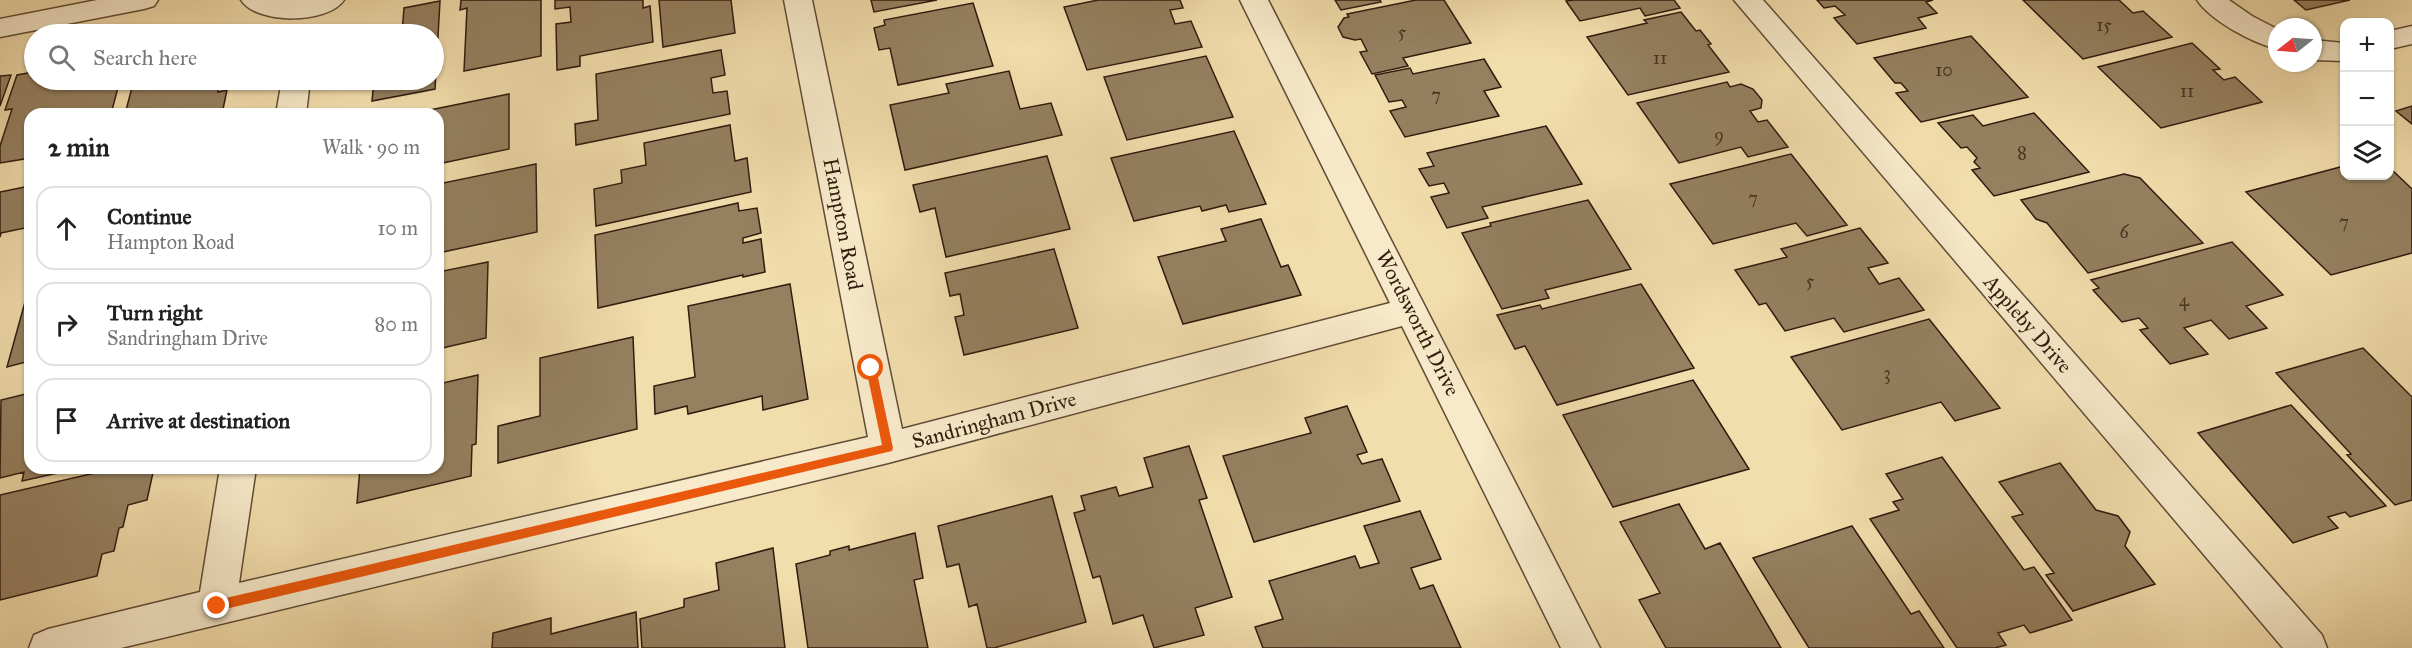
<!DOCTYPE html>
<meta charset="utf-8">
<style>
:root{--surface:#fff;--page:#f6f6f6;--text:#222;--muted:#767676;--line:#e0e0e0}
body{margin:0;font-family:"IM FELL Great Primer",serif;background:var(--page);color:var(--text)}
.controls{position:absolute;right:18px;top:18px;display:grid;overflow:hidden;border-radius:12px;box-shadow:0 2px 4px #0004}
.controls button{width:54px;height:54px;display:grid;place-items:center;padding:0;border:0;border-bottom:2px solid var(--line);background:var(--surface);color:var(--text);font:30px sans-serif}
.compass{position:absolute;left:2268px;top:18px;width:54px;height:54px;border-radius:50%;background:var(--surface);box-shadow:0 2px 4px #0004;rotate:253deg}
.stop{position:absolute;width:18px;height:18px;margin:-14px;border:4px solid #ea580c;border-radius:50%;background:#fff}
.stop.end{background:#ea580c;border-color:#fff;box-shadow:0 2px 6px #0008}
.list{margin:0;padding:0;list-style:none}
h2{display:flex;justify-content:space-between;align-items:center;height:78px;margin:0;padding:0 24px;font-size:26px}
h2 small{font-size:20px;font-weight:400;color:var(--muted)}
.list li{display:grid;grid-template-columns:39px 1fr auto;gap:18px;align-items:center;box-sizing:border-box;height:84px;margin:0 12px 12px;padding:0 12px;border:2px solid var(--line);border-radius:18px}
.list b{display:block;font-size:22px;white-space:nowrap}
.list p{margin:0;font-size:20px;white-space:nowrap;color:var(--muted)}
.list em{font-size:20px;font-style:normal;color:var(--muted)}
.icon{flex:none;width:33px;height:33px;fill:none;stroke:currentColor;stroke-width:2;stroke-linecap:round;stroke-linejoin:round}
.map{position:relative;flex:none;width:2412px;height:648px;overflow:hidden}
.search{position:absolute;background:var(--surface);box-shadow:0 2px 4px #0004;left:24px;top:24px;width:420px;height:66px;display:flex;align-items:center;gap:15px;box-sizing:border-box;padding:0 21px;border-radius:33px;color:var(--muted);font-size:22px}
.panel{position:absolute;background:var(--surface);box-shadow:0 2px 4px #0004;left:24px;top:108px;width:420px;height:366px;border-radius:18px}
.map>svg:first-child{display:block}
</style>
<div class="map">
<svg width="2412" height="648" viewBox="0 0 2412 648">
<rect width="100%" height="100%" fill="#f2ddac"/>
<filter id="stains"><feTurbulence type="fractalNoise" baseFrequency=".00333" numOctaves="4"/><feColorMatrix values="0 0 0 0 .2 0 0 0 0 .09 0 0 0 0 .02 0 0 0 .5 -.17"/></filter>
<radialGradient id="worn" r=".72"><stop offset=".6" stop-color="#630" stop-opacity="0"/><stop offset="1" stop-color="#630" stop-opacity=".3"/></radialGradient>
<!-- building -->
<path fill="#958060" stroke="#301b0e" stroke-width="1.5" d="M461,0H541V56L464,71L467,8L460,10Z
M555,0H643V8L650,6L653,42L580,56V66L557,70L556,24L571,22L570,7L555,9Z
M659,0H731L735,33L663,47Z
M871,0H937L874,12Z
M1098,0H1180L1183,8L1170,10L1175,24L1191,21L1202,47L1087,70L1064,7Z
M1335,0H1380L1381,2L1341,10Z
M1416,0H1444L1471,43L1403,58L1408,66L1372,74L1360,52L1367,51L1361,39L1355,40L1343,37L1338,27L1344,18L1349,17L1347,14Z
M1573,0H1674L1680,8L1645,16L1640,8L1580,21L1566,1Z
M1817,0H1933L1926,2L1937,13L1918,18L1926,28L1857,44L1834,18L1845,15L1835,6L1824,8Z
M2023,0H2119L2133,13L2143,11L2172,37L2083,59Z
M2294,0H2350L2306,10Z
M440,1L435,89L372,101L374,80H434V34H393L402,33L404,8Z
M973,3L993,66L898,85L890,48L879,50L874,28L885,25L884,20Z
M1681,12L1696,31L1700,30L1711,44L1708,45L1729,72L1628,95L1587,37L1647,23L1644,20Z
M1971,36L2028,97L1921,122L1896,93L1908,91L1901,83H1895L1874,58Z
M2192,43L2220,69L2213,70L2224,80L2235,77L2262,102L2161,128L2098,67Z
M721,50L725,75L711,78L713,93L727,91L730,114L576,145L575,124L598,120L596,74Z
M1206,56L1233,117L1127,140L1104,77Z
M1484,59L1501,87L1484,91L1499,116L1405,137L1390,111L1406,107L1402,100L1389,102L1375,75L1410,68L1413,74Z
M1009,71L1020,109L1051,103L1062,135L905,170L890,105L949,93L946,84Z
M34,72V80H120L111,114H30V158L0,163V146L12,109L5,110L17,75Z
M11,75L0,106V76Z
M134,80H218V92L227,90L222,114H125Z
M1727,82L1730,87L1741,84L1753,89L1762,100L1761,108L1750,111L1758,122L1767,120L1788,147L1748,157L1741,147L1679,163L1637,103Z
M509,94V149L438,164V114H410Z
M2412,106V124L2396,111Z
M2034,113L2089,172L1994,196L1972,170L1980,168L1974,162L1977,158L1967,147L1961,148L1938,123L1973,115L1983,126Z
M730,125L735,161L747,158L751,192L596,226L594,189L622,183L621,170L646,165L644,143Z
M1546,126L1582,184L1482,207L1488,218L1447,228L1431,197L1449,193L1444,183L1429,186L1419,169L1434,166L1427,153Z
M1234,131L1266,204L1229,212L1226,205L1202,211L1200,206L1134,221L1111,158Z
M1791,154L1847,225L1807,236L1796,223L1713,244L1670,184Z
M1047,156L1070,229L946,257L935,208L920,212L913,185Z
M536,164L537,232L438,253V184Z
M2344,166V176H2390V168L2412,189V253L2331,275L2246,192Z
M2124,174L2140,178L2203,243L2088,273L2047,223L2036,219L2021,200Z
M30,186V227L1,233L0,237V192Z
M1588,200L1631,269L1545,290L1549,298L1502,309L1462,233L1491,226L1490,223Z
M738,203L739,211L757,208L761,233L743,238V243L761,239L765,272L743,277V275L598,308L595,235Z
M1261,219L1281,267L1288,265L1301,295L1183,324L1158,257L1226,241L1221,229Z
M1860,228L1888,263L1868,268L1879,284L1899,278L1924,310L1844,332L1834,318L1785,331L1766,303L1759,305L1735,270L1787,257L1781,249Z
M2232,242L2283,295L2246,306L2267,328L2229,339L2211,320L2184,328L2208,354L2170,364L2140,330L2148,328L2139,318L2122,322L2093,290L2099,288L2091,280Z
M1054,249L1078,328L964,355L955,317L964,315L960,294L950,296L945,273Z
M488,262L486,338L438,349V272Z
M30,284V361L7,367Z
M790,284L808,399L763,410L762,396L688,414L687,406L655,414L654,386L695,377L688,306Z
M1641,284L1694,368L1557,405L1525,346L1515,349L1497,315L1540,305L1542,309Z
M1929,319L2000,408L1955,421L1941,402L1842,430L1791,357Z
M633,337L637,429L498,463V426L540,416V358Z
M2363,348L2412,397V500L2395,505L2347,455L2351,454L2276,373Z
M478,375L476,444L472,445L471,476L357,503L360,468H438V384Z
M1693,380L1749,469L1613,507L1563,415Z
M30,393V468H80L22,481L24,472L0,478L1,400Z
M2291,405L2386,506L2350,517L2345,512L2328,517L2338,528L2293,543L2198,433Z
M1347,406L1367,452L1357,455L1362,464L1382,459L1400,501L1254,542L1223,456L1311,433L1305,418Z
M1189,446L1207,498L1199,500L1232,597L1195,608L1204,635L1154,648L1143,615L1113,624L1100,576L1093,578L1074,513L1085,510L1081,496L1116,487L1119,496L1153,487L1144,458Z
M1942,457L2024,570L2034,567L2072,620L2030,633L2024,625L1998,633L2006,645L1995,648H1957L1870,519L1899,510L1893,502L1903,499L1886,474Z
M2060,463L2096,510L2118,516L2130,532L2125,546L2155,584L2073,611L2046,575L2054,573L2012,517L2023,514L1999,482Z
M116,468H154L147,500L128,505L123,527L119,528L114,551L102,554L97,576L0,600V495Z
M1052,496L1086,622L994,648H987L977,604L969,607L959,564L947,567L938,526Z
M1679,504L1705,549L1720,543L1781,648H1666L1639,600L1660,593L1620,522Z
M1420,511L1441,559L1411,568L1420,589L1433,585L1461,648H1263L1255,627L1283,619L1269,581L1355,556L1360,568L1379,563L1364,526Z
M1852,526L1911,614L1919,611L1944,648H1809L1753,558Z
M915,533L923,578L914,580L928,648H808L796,564L830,555V551L849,546V550Z
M773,548L785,648H642L640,619L684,607V599L719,590L716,563Z
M636,612L638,648H492L493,633L551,618V634Z"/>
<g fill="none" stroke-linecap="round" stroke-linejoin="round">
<defs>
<path id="minor" d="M97,0H158L154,6L144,9L0,37V19Z
M241,0H344C328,24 257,25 241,0Z
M784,0H812L902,429L1390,303L1240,0H1268L1600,648H1561L1402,326L888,463L121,648H29L34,635L48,629L200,592L220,468H256L239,583L868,437Z
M1734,0H1763L2322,635L2327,648H2283Z
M2197,0H2229L2252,16L2277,29V49C2253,43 2211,21 2197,0Z
M2412,26V44L2390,49V31Z
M2313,40L2344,43V61L2313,60Z
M282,80H310L306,114H276Z"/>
</defs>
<!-- minor casing -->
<use href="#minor" stroke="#604c36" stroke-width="3"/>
<!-- minor -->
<use href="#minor" fill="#f7e9c9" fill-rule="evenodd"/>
</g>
<!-- route -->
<path fill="#ea580c" d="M871,364L876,368L893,448L892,451L217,611L212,606L217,600L882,445L866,368Z"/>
<g text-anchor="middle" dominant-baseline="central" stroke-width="4.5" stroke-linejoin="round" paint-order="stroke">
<!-- number labels -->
<g font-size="18" fill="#493422">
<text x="2104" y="25">15</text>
<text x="1402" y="32">5</text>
<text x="1660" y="58">11</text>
<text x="1944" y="70">10</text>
<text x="2187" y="91">11</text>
<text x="1436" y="95">7</text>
<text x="1719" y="135">9</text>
<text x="2022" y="153">8</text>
<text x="1753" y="198">7</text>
<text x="2344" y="222">7</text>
<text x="2124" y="232">6</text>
<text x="1810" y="281">5</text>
<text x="2184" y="300">4</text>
<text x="1887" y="373">3</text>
</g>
<!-- street labels -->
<g font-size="21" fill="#301b0e" stroke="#f7e9c9">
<text transform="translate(843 224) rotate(79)">Hampton Road</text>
<text transform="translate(1418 323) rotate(63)">Wordsworth Drive</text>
<text transform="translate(2028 324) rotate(49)">Appleby Drive</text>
<text transform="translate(994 420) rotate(-15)">Sandringham Drive</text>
</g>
</g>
<rect width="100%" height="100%" filter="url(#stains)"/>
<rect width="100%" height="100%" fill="url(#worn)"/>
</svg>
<div class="controls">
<button>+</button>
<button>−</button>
<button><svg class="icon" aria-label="layers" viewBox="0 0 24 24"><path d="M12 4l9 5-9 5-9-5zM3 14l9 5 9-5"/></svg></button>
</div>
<svg class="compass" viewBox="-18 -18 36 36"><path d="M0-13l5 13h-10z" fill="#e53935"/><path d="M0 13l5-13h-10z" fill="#767676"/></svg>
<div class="stop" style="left:871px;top:368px"></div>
<div class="stop end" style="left:217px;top:606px"></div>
<div class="search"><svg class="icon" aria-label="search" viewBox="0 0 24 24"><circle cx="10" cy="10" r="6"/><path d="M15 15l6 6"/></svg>Search here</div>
<section class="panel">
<h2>2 min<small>Walk · 90 m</small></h2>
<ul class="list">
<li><svg class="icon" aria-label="ahead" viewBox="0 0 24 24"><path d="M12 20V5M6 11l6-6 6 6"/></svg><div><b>Continue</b><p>Hampton Road</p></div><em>10 m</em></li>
<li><svg class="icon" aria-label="right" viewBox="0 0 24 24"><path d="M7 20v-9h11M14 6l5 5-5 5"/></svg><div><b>Turn right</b><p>Sandringham Drive</p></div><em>80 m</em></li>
<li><svg class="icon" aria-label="arrive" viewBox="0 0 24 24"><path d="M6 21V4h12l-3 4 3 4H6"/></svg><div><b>Arrive at destination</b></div></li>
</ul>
</section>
</div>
